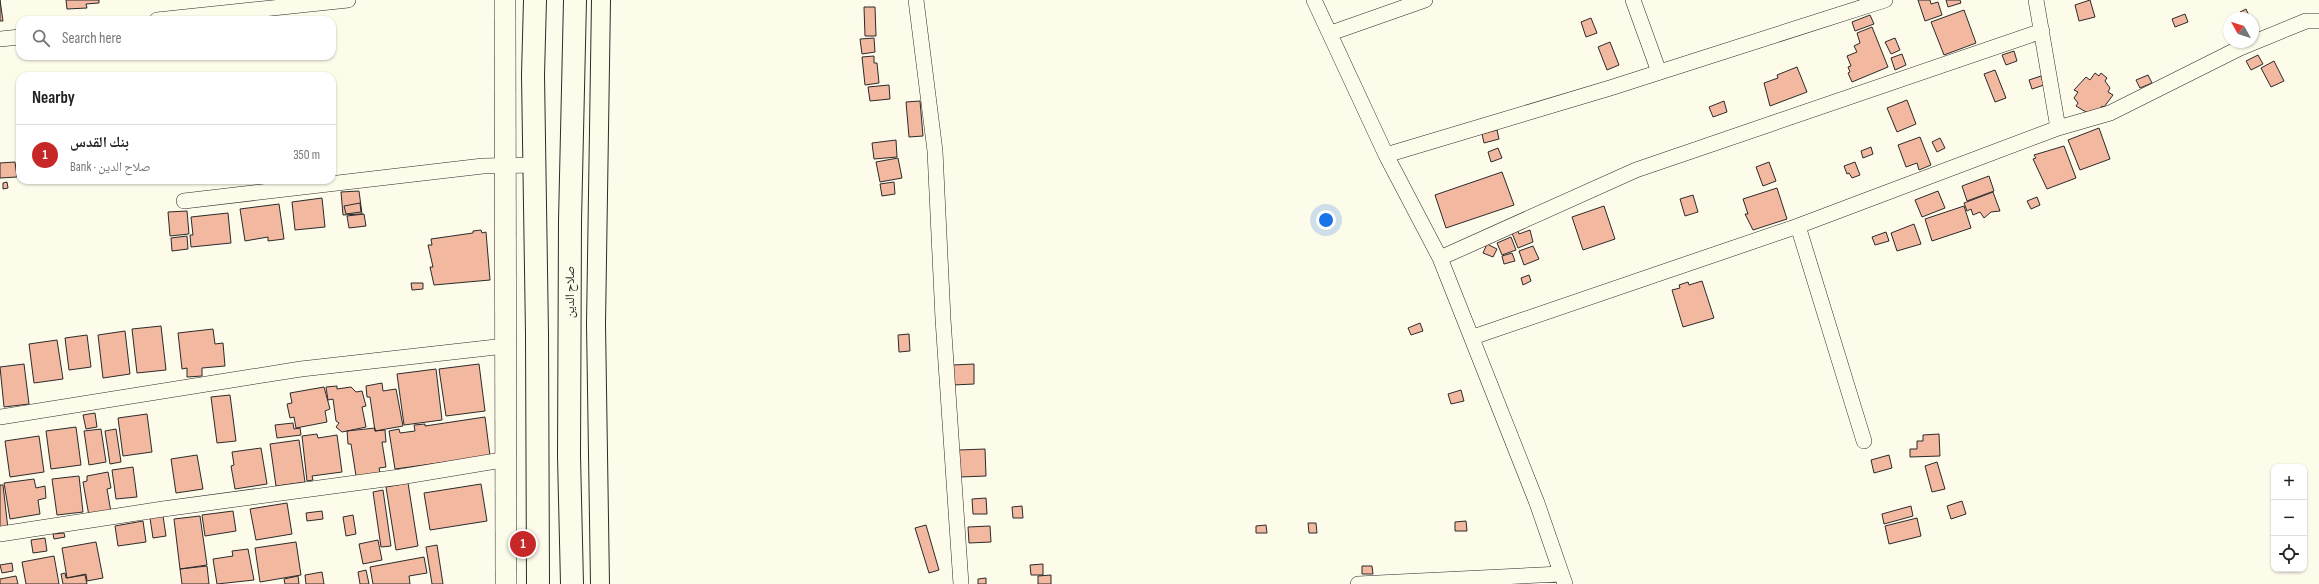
<!DOCTYPE html>
<meta charset="utf-8">
<style>
:root{--surface:#fff;--page:#f2f2f2;--text:#222;--muted:#767676;--line:#e0e0e0;--accent:#c62828}
body{margin:0;font-family:"Sofia Sans Condensed","Noto Naskh Arabic",sans-serif;background:var(--page);color:var(--text)}
.controls{position:absolute;right:12px;bottom:12px;display:grid;overflow:hidden;border-radius:8px;box-shadow:0 1px 3px #0004}
.controls button{width:36px;height:36px;display:grid;place-items:center;padding:0;border:0;border-bottom:1px solid var(--line);background:var(--surface);color:var(--text);font:20px sans-serif}
.compass{position:absolute;left:2223px;top:12px;width:36px;height:36px;border-radius:50%;background:var(--surface);box-shadow:0 1px 3px #0004;rotate:309deg}
.you{position:absolute;left:1326px;top:220px;width:14px;height:14px;margin:-10px;border:3px solid #fff;border-radius:50%;background:#1a73e8;box-shadow:0 0 0 6px #1a73e833}
.badge{display:grid;place-items:center;width:26px;height:26px;border-radius:50%;background:var(--accent);color:#fff;font-size:13px;font-weight:700}
.pin{position:absolute;translate:-50% -50%;border:2px solid #fff;box-shadow:0 1px 4px #0006}
.list{margin:0;padding:0;list-style:none}
h2{display:flex;justify-content:space-between;align-items:center;height:52px;margin:0;padding:0 16px;font-size:17px}
h2 small{font-size:13px;font-weight:400;color:var(--muted)}
.list li{display:grid;grid-template-columns:26px 1fr auto;gap:12px;align-items:center;box-sizing:border-box;height:60px;padding:0 16px;border-top:1px solid var(--line)}
.list b{display:block;font-size:15px;white-space:nowrap}
.list p{margin:0;font-size:13px;white-space:nowrap;color:var(--muted)}
.list em{font-size:13px;font-style:normal;color:var(--muted)}
.icon{flex:none;width:22px;height:22px;fill:none;stroke:currentColor;stroke-width:2;stroke-linecap:round;stroke-linejoin:round}
.map{position:relative;flex:none;width:2319px;height:584px;overflow:hidden}
.search{position:absolute;background:var(--surface);box-shadow:0 1px 3px #0004;left:16px;top:16px;width:320px;height:44px;display:flex;align-items:center;gap:10px;box-sizing:border-box;padding:0 14px;border-radius:12px;color:var(--muted);font-size:15px}
.panel{position:absolute;background:var(--surface);box-shadow:0 1px 3px #0004;left:16px;top:72px;width:320px;height:112px;border-radius:12px}
.map>svg:first-child{display:block}
</style>
<div class="map">
<svg width="2319" height="584" viewBox="0 0 2319 584">
<rect width="100%" height="100%" fill="#fdfbea"/>
<!-- building -->
<path fill="#f2b8a0" stroke="#2b2b2b" d="M0,0L3,21H0Z
M66,0H99V3L86,4L87,8L67,9Z
M1918,0H1930L1931,4L1938,2L1942,15L1925,21Z
M1946,0H1960L1961,3L1948,7Z
M2090,0L2095,17L2079,21L2075,5Z
M864,7H875L876,36H865Z
M2246,9L2250,18H2242L2240,12Z
M1964,10L1976,43L1944,55L1931,22Z
M2185,14L2188,22L2175,27L2172,19Z
M1870,15L1874,24L1855,31L1852,22Z
M1591,18L1597,33L1586,37L1581,22Z
M1872,27L1888,67L1852,82L1848,73L1850,72L1848,67L1851,66L1847,56L1857,52L1854,46L1860,43L1857,33Z
M874,38L875,52L862,54L860,39Z
M1895,38L1900,50L1891,54L1885,42Z
M1610,42L1619,65L1607,70L1598,47Z
M2014,51L2017,61L2006,65L2002,55Z
M1902,54L1906,65L1895,70L1891,58Z
M2258,55L2263,64L2251,70L2246,61Z
M874,56V63H877L879,83L865,85L862,57Z
M2274,61L2284,81L2271,87L2261,68Z
M1797,67L1807,92L1770,106L1764,83L1778,78L1777,75Z
M1995,70L2006,98L1995,102L1984,74Z
M2095,73L2099,76L2101,73L2107,78L2105,81L2110,88L2108,92L2113,95L2104,107L2102,106L2098,112L2094,110L2091,115L2076,106L2078,103L2074,98L2078,92L2074,90L2086,77L2090,80Z
M2148,75L2152,83L2140,88L2136,80Z
M2041,76L2044,85L2032,89L2029,80Z
M889,85L890,99L870,101L868,87Z
M1907,100L1916,124L1897,132L1887,108Z
M920,101L923,136L909,137L906,102Z
M1724,101L1727,112L1713,117L1709,107Z
M2099,128L2110,159L2080,170L2068,140Z
M1497,130L1499,139L1484,143L1482,134Z
M1920,137L1931,165L1919,170L1917,163L1906,167L1898,145Z
M1940,138L1945,148L1937,152L1932,142Z
M896,140L897,157L874,159L872,143Z
M2064,146L2076,178L2047,189L2033,159L2036,158L2034,155Z
M1871,147L1873,154L1863,158L1861,151Z
M1498,148L1502,158L1491,162L1488,152Z
M898,158L902,178L880,182L876,162Z
M15,162L17,177L0,178V163Z
M1769,162L1776,181L1763,186L1756,167Z
M1855,162L1860,175L1852,178L1849,173L1847,174L1844,166Z
M1502,172L1514,205L1446,228L1435,195Z
M1989,176L1994,191L1967,201L1962,186Z
M7,182L8,188L3,189V183Z
M894,182L895,194L882,196L880,184Z
M1777,188L1787,219L1753,230L1745,214H1748L1743,199Z
M359,191L362,214L343,215L341,192Z
M1938,191L1945,208L1922,217L1915,200Z
M1993,192L2000,211L1991,212L1984,218L1980,212L1973,215L1971,209L1967,211L1964,203Z
M1693,195L1698,212L1685,216L1680,199Z
M2037,197L2040,205L2031,209L2027,201Z
M322,198L325,227L295,230L292,202Z
M360,203L361,212L346,214L344,206Z
M279,204L284,239L268,241V237L245,241L240,209Z
M1604,206L1615,239L1583,250L1572,217Z
M1964,206L1971,228L1932,241L1925,219Z
M187,211L189,234L170,236L168,212Z
M228,213L231,243L191,247L190,235H193L191,217Z
M364,214L366,226L349,228L347,216Z
M1914,224L1921,244L1897,251L1891,233Z
M481,230L482,233L486,232L490,280L434,285L430,267H433L428,245H432L431,239L473,233V231Z
M1530,230L1533,242L1518,248L1512,233L1518,231L1519,234Z
M1886,232L1889,241L1875,245L1872,237Z
M187,236L188,249L172,251L171,238Z
M1511,237L1516,250L1502,255L1497,243Z
M1487,244L1497,249L1493,257L1483,253Z
M1533,246L1539,259L1524,265L1519,251Z
M1512,253L1515,261L1504,264L1502,256Z
M1529,275L1531,281L1523,285L1521,278Z
M1702,281L1714,318L1683,327L1672,290L1680,288L1679,285L1688,282L1689,285Z
M411,283H423V289L412,290Z
M1420,323L1423,331L1411,335L1408,328Z
M161,326L166,370L137,373L132,329Z
M213,329L215,344L223,343L225,366L202,368V376L187,377V368L182,369L178,333Z
M125,331L130,374L103,378L98,335Z
M909,334L910,351L899,352L898,335Z
M87,335L91,367L69,370L65,338Z
M57,340L63,379L34,383L29,344Z
M24,364L29,404L4,407L0,367Z
M479,364L485,411L446,416L439,369Z
M974,364V384L953,385V365Z
M436,369L442,420L404,425L397,374Z
M382,383L383,391L396,389L403,426L375,431L370,397H367L366,386Z
M337,386V389L351,387L356,392L362,391L366,406L362,407L366,427L342,432L336,427L339,423L336,421L333,399L328,400L326,387Z
M324,387L330,409L325,411L327,422L296,428L294,417L290,418L287,404L292,403L290,393Z
M1461,390L1464,401L1451,404L1448,394Z
M230,395L236,441L217,443L211,397Z
M95,413L97,427L86,429L83,415Z
M147,414L152,452L123,456L118,418Z
M485,417L490,456L395,469L389,431L399,429L400,433L415,431L414,425L425,424V426Z
M293,423L294,429L300,428L301,435L277,438L275,425Z
M76,427L81,465L51,469L46,431Z
M375,428V431L385,430L386,442H382L386,467L379,468L380,473L356,476L351,444H348L347,431Z
M101,429L106,462L89,465L84,431Z
M116,429L121,462L110,464L105,431Z
M317,434L318,438L337,435L342,472L312,476L313,480L307,481L302,436Z
M1939,434L1940,456L1910,457V449H1917V441H1923V435Z
M39,436L44,472L10,477L5,441Z
M299,440L305,482L276,486L270,444Z
M261,448L267,484L235,489L231,466L234,465L232,452Z
M985,449L986,476L960,477L959,450Z
M197,455L203,489L176,493L171,459Z
M1889,455L1892,468L1874,473L1871,460Z
M1937,462L1945,489L1932,492L1925,466Z
M133,467L137,497L116,499L112,470Z
M108,472L111,488L107,489L111,512L89,516L83,482L87,481V476Z
M79,476L83,512L57,515L52,479Z
M34,479L36,488L45,486L46,498L38,500L40,514L10,519L4,483Z
M408,483L418,546L396,550L386,487Z
M481,484L487,521L430,530L424,493Z
M0,485H3L8,529L0,530Z
M383,490L391,546L381,547L373,492Z
M986,498L987,514H973L972,499Z
M1962,501L1966,514L1951,519L1947,506Z
M287,503L292,534L256,540L250,509Z
M1022,506L1023,518H1013L1012,507Z
M1911,506L1913,516L1884,524L1882,514Z
M233,511L236,531L205,536L202,515Z
M322,511L323,519L307,521L306,513Z
M353,515L356,534L346,536L343,517Z
M163,516L166,536L153,538L150,518Z
M200,516L207,565L180,569L174,519Z
M1917,518L1921,536L1889,544L1885,526Z
M143,521L146,542L118,546L115,526Z
M1466,521L1467,531H1455V522Z
M1308,523H1316L1317,533H1309Z
M926,525L939,570L929,573L915,528Z
M1266,525L1267,533H1256V526Z
M990,526L991,542L969,543L968,527Z
M64,533L65,537L54,539L53,534Z
M45,538L47,551L33,553L31,540Z
M378,540L382,560L363,564L359,544Z
M96,542L103,578L87,581L86,574L67,578L62,548Z
M296,542L301,575L260,582L255,548Z
M437,545L443,584H432L426,547Z
M248,549L254,580L217,584L213,559L233,556L232,551Z
M54,556L59,584H26L22,562Z
M424,557L427,573L409,576L410,584H373L370,567Z
M12,563L13,571L2,573L0,565Z
M1043,564V575H1031L1030,565Z
M207,566L209,584H182L180,569Z
M1362,566H1372L1373,574H1362Z
M366,570L369,584H360L358,572Z
M322,572L324,584H306L305,575Z
M65,573L66,578L85,575L87,584H63L61,574Z
M1051,575V584H1038V576Z
M16,576L18,584H0V579Z
M298,576L299,584H285L284,579Z
M986,578V584H978V579Z"/>
<g fill="none" stroke-linecap="round" stroke-linejoin="round">
<defs>
<path id="minor" d="M916,0L935,151L943,319L961,584
M1314,0L1386,155L1440,258L1537,503L1565,584
M1633,0L1659,72
M2036,0L2058,128
M157,20L348,0
M1331,33L1425,0
M0,39L20,37
M1386,155L1610,88L1885,0
M184,201L483,166L535,165
M1798,226L1864,441
M1440,258L1636,170L2042,31
M1473,337L1798,226L2058,128L2110,113L2240,48L2306,21H2319
M0,417L301,369L505,346
M0,534L163,509L400,477L508,459
M1358,584L1561,574"/>
<path id="tertiary" d="M600,584L596,324L601,0"/>
<path id="secondary" d="M505,0L506,584"/>
<path id="trunk" d="M535,0L533,75L537,334L538,584
M572,584L569,456L570,221L575,0"/>
</defs>
<!-- minor casing -->
<use href="#minor" stroke="#2b2b2b" stroke-width="16"/>
<!-- tertiary casing -->
<use href="#tertiary" stroke="#2b2b2b" stroke-width="20"/>
<!-- secondary casing -->
<use href="#secondary" stroke="#2b2b2b" stroke-width="22"/>
<!-- trunk casing -->
<use href="#trunk" stroke="#2b2b2b" stroke-width="24"/>
<!-- minor -->
<use href="#minor" stroke="#fdfbea" stroke-width="15"/>
<!-- tertiary -->
<use href="#tertiary" stroke="#fdfbea" stroke-width="18"/>
<!-- secondary -->
<use href="#secondary" stroke="#fdfbea" stroke-width="21"/>
<!-- trunk -->
<use href="#trunk" stroke="#fdfbea" stroke-width="22"/>
</g>
<g text-anchor="middle" dominant-baseline="central" stroke-width="3" stroke-linejoin="round" paint-order="stroke">
<!-- street labels -->
<g font-size="13" fill="#2b2b2b" stroke="#fdfbea">
<text transform="translate(570 292) rotate(-90)">صلاح الدين</text>
</g>
</g>
</svg>
<div class="controls">
<button>+</button>
<button>−</button>
<button><svg class="icon" aria-label="locate" viewBox="0 0 24 24"><circle cx="12" cy="12" r="6"/><path d="M12 2v4M12 18v4M2 12h4M18 12h4"/></svg></button>
</div>
<svg class="compass" viewBox="-18 -18 36 36"><path d="M0-13l5 13h-10z" fill="#e53935"/><path d="M0 13l5-13h-10z" fill="#767676"/></svg>
<div class="you"></div>
<div class="pin badge" style="left:523px;top:544px">1</div>
<div class="search"><svg class="icon" aria-label="search" viewBox="0 0 24 24"><circle cx="10" cy="10" r="6"/><path d="M15 15l6 6"/></svg>Search here</div>
<section class="panel">
<h2>Nearby<small></small></h2>
<ul class="list">
<li><span class="badge">1</span><div><b>بنك القدس</b><p>Bank · صلاح الدين</p></div><em>350 m</em></li>
</ul>
</section>
</div>
